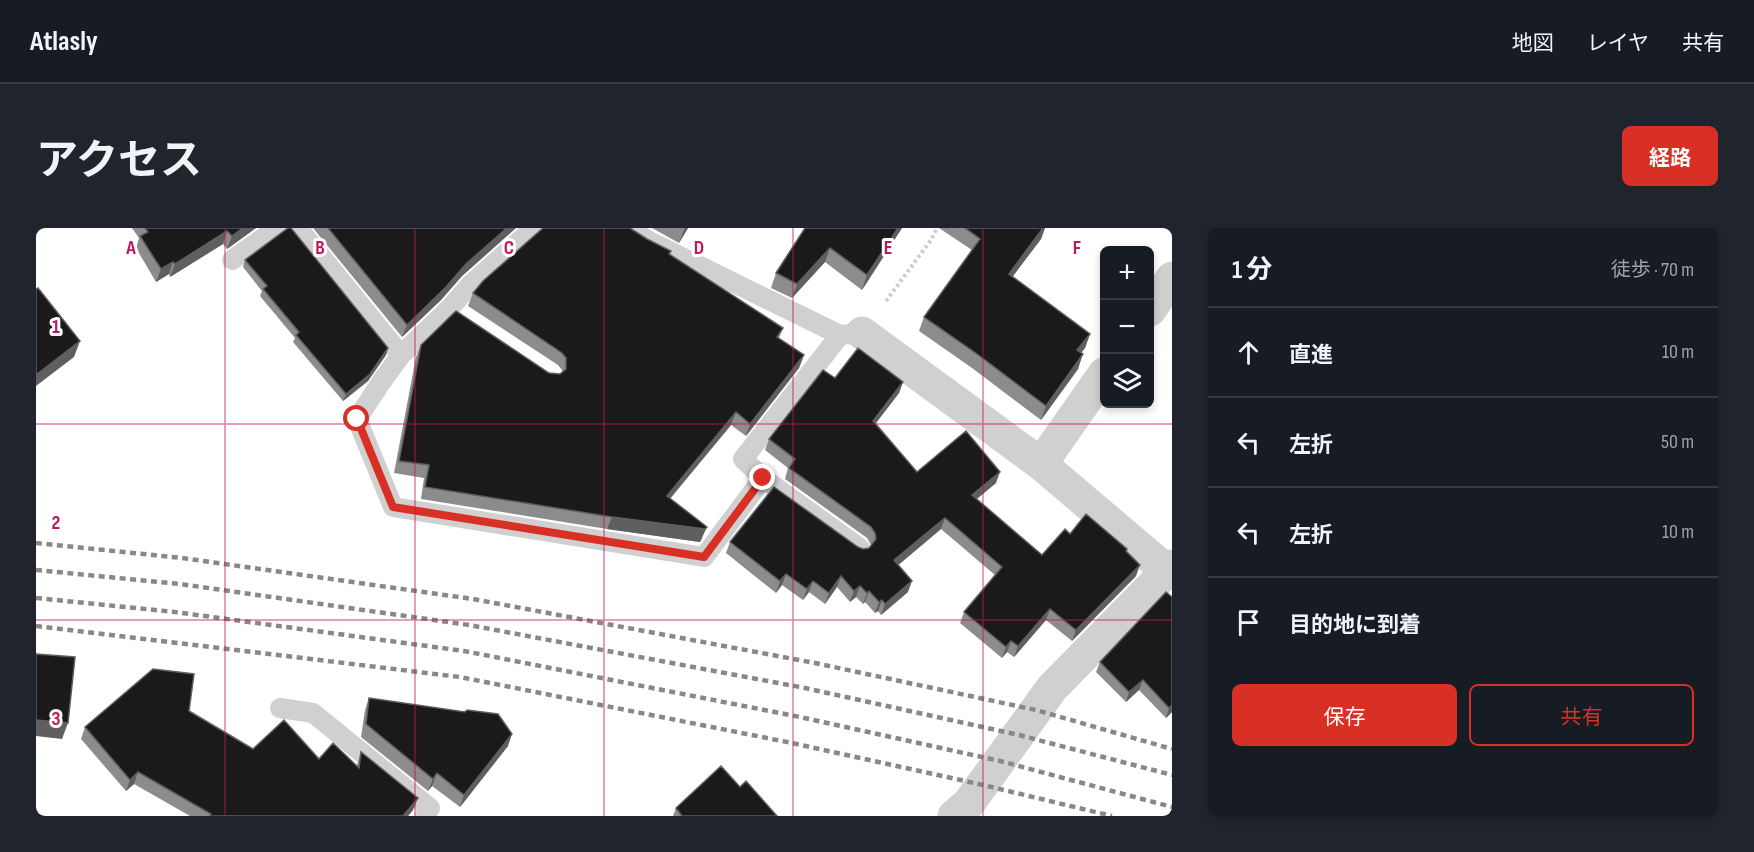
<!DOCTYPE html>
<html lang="ja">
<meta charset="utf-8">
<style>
:root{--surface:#171b24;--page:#20242c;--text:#f1f3f6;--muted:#9ea1a6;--line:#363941;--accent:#d93025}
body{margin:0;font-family:"Sofia Sans Condensed","Noto Sans JP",sans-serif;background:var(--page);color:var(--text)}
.controls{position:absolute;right:18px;top:18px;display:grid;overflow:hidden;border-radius:9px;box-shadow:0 3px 9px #0003}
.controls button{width:54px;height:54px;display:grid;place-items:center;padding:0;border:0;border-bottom:2px solid var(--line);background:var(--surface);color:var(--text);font:30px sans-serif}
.stop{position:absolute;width:18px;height:18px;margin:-14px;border:4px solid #d93025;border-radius:50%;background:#fff}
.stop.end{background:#d93025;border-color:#fff;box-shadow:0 2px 6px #0008}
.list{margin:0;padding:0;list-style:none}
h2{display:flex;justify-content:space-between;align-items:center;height:78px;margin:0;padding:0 24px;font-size:26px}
h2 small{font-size:20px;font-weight:400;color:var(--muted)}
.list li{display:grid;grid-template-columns:39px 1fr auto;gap:18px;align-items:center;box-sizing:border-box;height:90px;padding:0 24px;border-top:2px solid var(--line)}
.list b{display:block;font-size:22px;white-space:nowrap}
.list em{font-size:20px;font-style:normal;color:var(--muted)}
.actions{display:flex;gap:12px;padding:18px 24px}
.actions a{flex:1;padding:14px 0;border:2px solid var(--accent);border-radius:9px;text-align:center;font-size:21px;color:var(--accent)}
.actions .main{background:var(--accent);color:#fff}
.icon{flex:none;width:33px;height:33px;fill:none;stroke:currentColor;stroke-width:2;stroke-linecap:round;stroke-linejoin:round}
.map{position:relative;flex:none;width:1136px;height:588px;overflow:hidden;border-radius:9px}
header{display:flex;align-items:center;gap:36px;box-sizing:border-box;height:84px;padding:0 30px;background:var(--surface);border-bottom:2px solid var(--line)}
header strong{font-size:28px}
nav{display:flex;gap:33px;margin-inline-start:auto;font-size:21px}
.intro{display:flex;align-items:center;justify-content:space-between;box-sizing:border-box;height:144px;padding:0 36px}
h1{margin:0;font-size:42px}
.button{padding:15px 27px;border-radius:9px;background:var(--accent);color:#fff;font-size:21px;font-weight:700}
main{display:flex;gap:36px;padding:0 36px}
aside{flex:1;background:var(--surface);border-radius:9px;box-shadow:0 3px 9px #0003}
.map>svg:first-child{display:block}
</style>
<header>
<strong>Atlasly</strong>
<nav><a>地図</a><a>レイヤ</a><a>共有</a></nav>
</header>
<div class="intro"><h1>アクセス</h1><a class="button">経路</a></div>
<main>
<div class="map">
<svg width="1136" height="588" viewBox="0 0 1136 588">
<rect width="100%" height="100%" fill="#fff"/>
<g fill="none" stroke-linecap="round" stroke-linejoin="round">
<!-- path -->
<path stroke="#cdcdcd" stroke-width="4" stroke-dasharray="3 3" stroke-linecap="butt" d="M850,73L895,12L901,0"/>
<!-- lane -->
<path stroke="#d0d0d0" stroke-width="20" d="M262,0L365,127
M498,0L434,57L414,80L365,127L346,153L321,191L357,279L668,329L727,250L707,231L804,107
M593,0L613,13L804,107L816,106
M196,32L241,0
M727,250L824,320
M244,480L277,485L394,580L389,588"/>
<!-- street -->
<path stroke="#d0d0d0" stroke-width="33" d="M1114,82L1136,50
M826,105L1005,236L1131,343
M1005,236L1068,146
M918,588L933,575L1016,460L1136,338"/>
<!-- rail -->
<path stroke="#888" stroke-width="4.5" stroke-dasharray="6 4.5" stroke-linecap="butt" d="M0,315L146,330L437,371L779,435L1000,482L1136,521
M0,342L144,356L433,397L769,460L983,507L1136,547
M0,370L139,384L428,423L764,489L964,533L1136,579
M0,398L424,449L756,515L947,557L1076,588"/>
</g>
<!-- wall -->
<path fill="#8c8c8c" d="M96,0H220L191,21L187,16L134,49L133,46L120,54L100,20L103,10Z
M277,0H480L426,48L405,72L366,109Z
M616,0H652L643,15Z
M769,0H866L826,62L789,34L756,70L735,60L740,45Z
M903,0H1009L1005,11L976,49L1054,106L1049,120L1045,125L1042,141L1005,192L936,140L883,103L888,89L936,22Z
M611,11L635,23L634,26L747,100L743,110L768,127L763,140L710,208L695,197L634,271L666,311L664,314L571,301L385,271L388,250L358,245L380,129L385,117L513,145L524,146L526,144V142L522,137L432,78L437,65Z
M209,32L352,120L350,127L332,153L307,173L257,114L259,110L224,68L226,63L207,39Z
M799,150L867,154L863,165L840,195L881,244L960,255L941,271L1006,327L1034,306L1090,323L1100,348L1036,413L1010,392L978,429L971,424L966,430L924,395L928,384L959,347L905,301L862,337L872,364L845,387L842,383L839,385L829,374L827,376L820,369L814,374L801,359L789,376L773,364L767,372L746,357L740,365L690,325L694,314L822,319L827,321L833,320L835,317L831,310L749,251L752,240L729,222L733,211Z
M1136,369V484L1130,490L1103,462L1090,474L1060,444L1064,434Z
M333,470L472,518L424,579L396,558L392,563L325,509L329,482Z
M153,483L217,521L321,537L325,524L377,582L372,588H154L98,556L90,563L45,511L49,499Z
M704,559L741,588H637L640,580Z"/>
<!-- shaded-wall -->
<path fill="#5f5f5f" d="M207,0H220L191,21L196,8Z
M471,0H480L426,48L405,72L366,109L371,97L430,36Z
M649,0H652L643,15L648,2Z
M862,0H866L826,62L831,47Z
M1007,0H1009L1005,11L968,60L973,46Z
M191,3L187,16L134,49L139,36Z
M794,20L789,34L756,70L761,56Z
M137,34L133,46L120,54L125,41Z
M1054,106L1049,120L1036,136L1041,122Z
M44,113L38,129L0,158V147Z
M352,120L350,127L332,153L307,173L310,166Z
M1047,126L1042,141L1005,192L1010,178Z
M768,127L763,140L710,208L714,196Z
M867,154L863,165L833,204L837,193Z
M700,184L695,197L626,280L631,268Z
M964,244L960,255L932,278L936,267Z
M576,289L671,299L664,314L571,301Z
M909,290L905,301L854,344L858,332Z
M1104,337L1100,348L1036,413L1040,402Z
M750,346L746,357L740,365L744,353Z
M805,348L801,359L789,376L793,365Z
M777,353L773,364L767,372L771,361Z
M876,353L872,364L845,387L849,376Z
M824,358L820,369L814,374L818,363Z
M833,363L829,374L827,376L831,365Z
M846,372L842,383L839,385L843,374Z
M1014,381L1010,392L978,429L982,418Z
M975,413L971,424L966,430L970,419Z
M1107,452L1103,462L1090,474L1093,464Z
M1136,477V484L1130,490L1133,480Z
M0,492L32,495L26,511L0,508Z
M476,506L472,518L424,579L428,567Z
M102,544L98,556L90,563L94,552Z
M401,545L396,558L392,563L397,551Z
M382,570L377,582L372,588H367Z"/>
<!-- building -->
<path fill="#1a1a1a" stroke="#5f5f5f" stroke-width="1.5" d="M109,0H207L196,8L191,3L139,36L137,34L125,41L104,8L112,4Z
M252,0H255L352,120L334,146L310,166L260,107L263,104L227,61L231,58L209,32Z
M292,0H471L430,36L410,59L371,97Z
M507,0H594L611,11L635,23L633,26L747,100L741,109L768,127L714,196L700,184L631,268L671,299L669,301L576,289L389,259L393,237L363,233L385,117L420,83L513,145L524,146L530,141V130L526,125L437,65L447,53Z
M769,0H862L831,47L794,20L761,56L740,45Z
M929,0H1007L973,46L1054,106L1041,122L1047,126L1010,178L941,126L888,89L944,11Z
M2,60L44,113L0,147V61Z
M822,120L867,154L837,193L881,244L930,203L964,244L936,267L1006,327L1029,301L1034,306L1050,286L1091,321L1090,323L1104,337L1040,402L1014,381L982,418L975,413L970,419L928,384L966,339L909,290L858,332L876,353L849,376L846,372L843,374L833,363L831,365L824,358L818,363L805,348L793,365L777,353L771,361L750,346L744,353L694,314L738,259L822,319L827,321L833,320L840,311L839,305L835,299L753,240L759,231L733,211L787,142L799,150Z
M1130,364L1136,369V477L1133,480L1107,452L1093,464L1064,434Z
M0,426L39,429L32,495L0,492Z
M117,441L158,446L153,483L217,521L248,492L283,531L297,515L323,540L325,524L382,570L367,588H174L175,586L102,544L94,552L49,499Z
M333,470L429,484L431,482L462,486L476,506L428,567L401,545L397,551L330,496Z
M685,538L704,559L710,553L741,588H646L640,580Z"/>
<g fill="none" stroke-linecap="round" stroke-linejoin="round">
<!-- route -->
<path stroke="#d93025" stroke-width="8" d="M321,191L357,279L668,329L727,250"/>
</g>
<!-- grid -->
<path fill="none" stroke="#c2185b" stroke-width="1.5" stroke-opacity="0.55" d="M189,0V588M379,0V588M568,0V588M757,0V588M947,0V588M0,196H1136M0,392H1136"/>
<g font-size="20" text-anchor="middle" font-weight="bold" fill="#c2185b" stroke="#fff" stroke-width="6" stroke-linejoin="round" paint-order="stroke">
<text x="95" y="26">A</text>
<text x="284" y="26">B</text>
<text x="473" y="26">C</text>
<text x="663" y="26">D</text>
<text x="852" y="26">E</text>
<text x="1041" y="26">F</text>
<text x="20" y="105">1</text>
<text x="20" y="301">2</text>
<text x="20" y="497">3</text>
</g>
</svg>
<div class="controls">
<button>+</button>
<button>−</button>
<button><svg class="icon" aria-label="layers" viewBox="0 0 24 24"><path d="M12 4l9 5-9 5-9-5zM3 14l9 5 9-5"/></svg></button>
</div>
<div class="stop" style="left:321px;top:191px"></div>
<div class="stop end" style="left:727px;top:250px"></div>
</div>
<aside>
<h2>1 分<small>徒歩 · 70 m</small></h2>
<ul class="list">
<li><svg class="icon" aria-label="ahead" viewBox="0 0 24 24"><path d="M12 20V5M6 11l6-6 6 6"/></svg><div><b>直進</b></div><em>10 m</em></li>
<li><svg class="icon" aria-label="left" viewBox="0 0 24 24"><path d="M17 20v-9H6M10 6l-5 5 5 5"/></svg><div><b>左折</b></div><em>50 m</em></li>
<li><svg class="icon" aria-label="left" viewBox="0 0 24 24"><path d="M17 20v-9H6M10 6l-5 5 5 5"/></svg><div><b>左折</b></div><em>10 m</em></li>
<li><svg class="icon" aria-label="arrive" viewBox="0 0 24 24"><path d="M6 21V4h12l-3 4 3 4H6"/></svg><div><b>目的地に到着</b></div></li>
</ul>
<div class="actions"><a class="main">保存</a><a>共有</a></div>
</aside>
</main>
